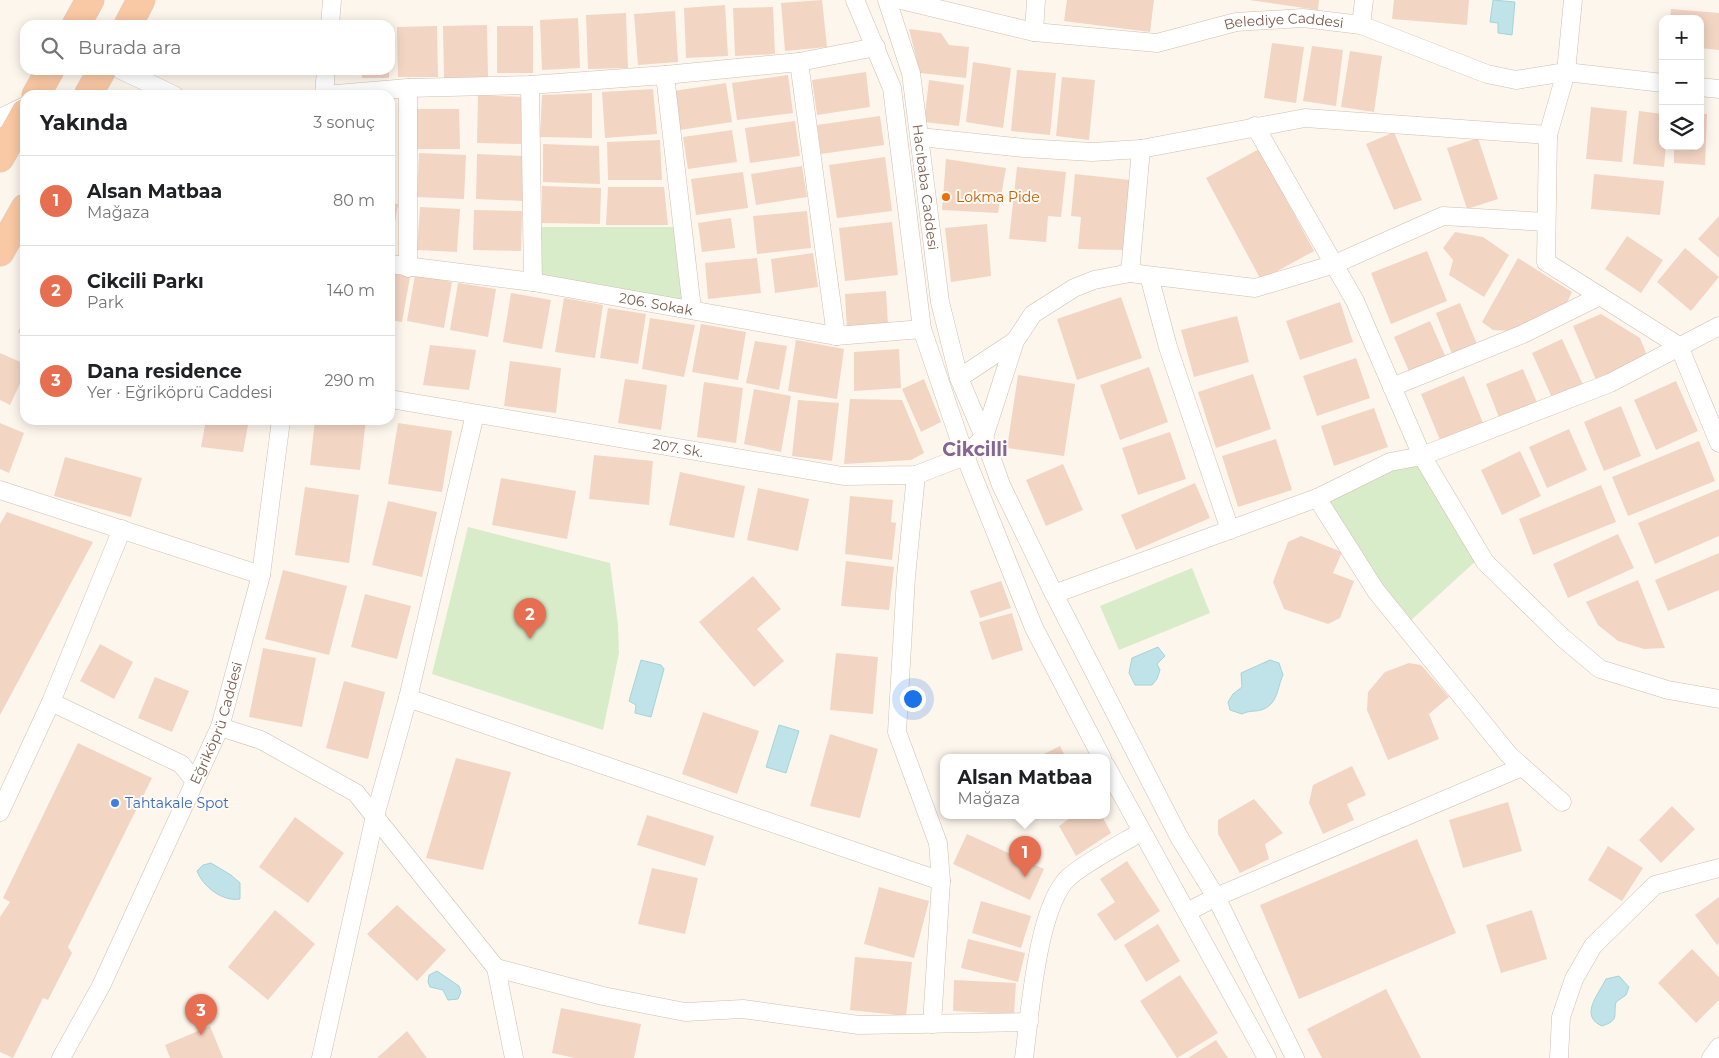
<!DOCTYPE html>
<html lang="tr">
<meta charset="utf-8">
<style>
:root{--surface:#fff;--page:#f6f6f6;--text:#202124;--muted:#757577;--line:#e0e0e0;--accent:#e76f51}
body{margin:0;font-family:Montserrat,sans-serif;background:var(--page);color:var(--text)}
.controls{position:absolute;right:15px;top:15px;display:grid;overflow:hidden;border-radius:10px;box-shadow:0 2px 12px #0003}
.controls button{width:45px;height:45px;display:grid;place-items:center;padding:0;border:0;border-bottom:1px solid var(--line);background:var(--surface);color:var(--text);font:25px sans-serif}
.you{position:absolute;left:912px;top:698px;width:18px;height:18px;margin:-12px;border:4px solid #fff;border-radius:50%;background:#1a73e8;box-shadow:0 0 0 8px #1a73e833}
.badge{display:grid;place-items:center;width:32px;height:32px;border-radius:50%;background:var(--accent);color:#fff;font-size:16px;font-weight:700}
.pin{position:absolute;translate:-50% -41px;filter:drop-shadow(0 1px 2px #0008)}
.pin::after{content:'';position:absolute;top:26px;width:18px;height:15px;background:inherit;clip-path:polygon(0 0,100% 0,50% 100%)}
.popup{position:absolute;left:940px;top:754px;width:170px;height:65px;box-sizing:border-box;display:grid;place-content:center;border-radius:10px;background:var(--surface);filter:drop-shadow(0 1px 4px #0005);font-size:16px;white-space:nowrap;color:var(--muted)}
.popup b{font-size:19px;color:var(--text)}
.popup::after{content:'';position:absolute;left:50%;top:100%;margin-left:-10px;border:10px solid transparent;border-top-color:var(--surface)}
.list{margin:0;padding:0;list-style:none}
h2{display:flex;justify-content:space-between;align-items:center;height:65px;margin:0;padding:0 20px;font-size:21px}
h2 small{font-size:16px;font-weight:400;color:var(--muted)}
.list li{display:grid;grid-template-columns:32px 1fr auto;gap:15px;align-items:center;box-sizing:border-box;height:90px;padding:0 20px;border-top:1px solid var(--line)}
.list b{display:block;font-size:19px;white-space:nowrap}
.list p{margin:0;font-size:16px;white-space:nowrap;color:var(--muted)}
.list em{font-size:16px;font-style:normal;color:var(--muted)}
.icon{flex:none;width:28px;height:28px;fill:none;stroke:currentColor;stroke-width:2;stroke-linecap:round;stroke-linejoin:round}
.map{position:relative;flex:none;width:1719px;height:1058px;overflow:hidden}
.search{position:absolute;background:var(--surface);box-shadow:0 2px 12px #0003;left:20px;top:20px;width:375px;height:55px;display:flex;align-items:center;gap:12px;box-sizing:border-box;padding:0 18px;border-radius:15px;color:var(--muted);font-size:19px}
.panel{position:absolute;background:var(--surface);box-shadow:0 2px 12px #0003;left:20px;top:90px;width:375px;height:335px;border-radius:15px}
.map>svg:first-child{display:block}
</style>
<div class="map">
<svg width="1719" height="1058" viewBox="0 0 1719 1058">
<rect width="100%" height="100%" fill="#fdf6ec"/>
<!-- green -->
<path fill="#d8ecc9" d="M536,227H680L689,305L537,279Z
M1420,462L1478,559L1408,623L1325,500L1391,467Z
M468,527L610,563L618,625L619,653L603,730L432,674Z
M1192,568L1210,613L1119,650L1100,606Z"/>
<!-- water -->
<path fill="#bfe3e8" stroke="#a5d3da" d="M1493,0L1515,2L1512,35L1498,33V23L1490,22Z
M1158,647L1165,656L1157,664L1160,670L1157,679L1152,685H1135L1129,673L1132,658Z
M641,660L661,665L664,669L651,717L635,713L636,705L629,701Z
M1270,660L1279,663L1283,675C1277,688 1278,705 1261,710C1254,712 1250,710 1242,714L1230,710L1228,702L1233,694L1242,687L1241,673Z
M779,725L799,731L786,773L766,767Z
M211,863L231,875L240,883V899C223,902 203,887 197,871L203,865Z
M437,971L459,986L461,992L458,999L448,1000L443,990L430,987L428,982L429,975Z
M1619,976L1629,987L1626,995L1616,1002C1613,1016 1620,1020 1602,1026C1579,1016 1598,995 1606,979Z"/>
<!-- building -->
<path fill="#f3d5c3" d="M822,0L827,47L785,51L781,3Z
M1067,0H1154L1150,32L1064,21Z
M1249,0H1319L1318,10Z
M1394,0H1469L1467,25L1392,19Z
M725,5L728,56L686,58L684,8Z
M773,7L775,54L735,56L733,8Z
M1671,9L1719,13V50L1700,48V19H1670Z
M675,11L678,62L638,65L634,14Z
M626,13L628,68L588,69L586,15Z
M578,18L580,68L542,70L540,20Z
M487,25L488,77L444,78L443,26Z
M437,26L438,77H398L397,27Z
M497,26H533V73H497Z
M909,29L941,33L949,45L969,47L966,78L920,73Z
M1272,43L1304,47L1296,103L1264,98Z
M1312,46L1343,50L1336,106L1303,101Z
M1350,51L1382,56L1374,112L1341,107Z
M973,62L1011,68L1003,128L966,122Z
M362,70H389V78H362Z
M1017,70L1056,73L1050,135L1011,131Z
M866,72L870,107L817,115L812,80Z
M788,75L793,113L737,120L732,83Z
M1062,77L1095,80L1089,140L1056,136Z
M929,80L964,85L959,126L924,122Z
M726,83L732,122L680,130L674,91Z
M653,89L657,134L605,138L602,92Z
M592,93V138L540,137L542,95Z
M478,95L523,97L521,144L477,143Z
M1591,107L1627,111L1622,162L1586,159Z
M415,109H459L460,149H415Z
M1639,111L1663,114V146H1666L1664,167L1633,164Z
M390,113H395L391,149H390Z
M1700,114H1707L1705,165L1674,163V146H1700Z
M880,116L884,145L821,154L817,125Z
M795,121L800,156L750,163L745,128Z
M732,130L737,162L688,169L683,137Z
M1394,132L1422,200L1394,210L1366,144Z
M1478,138L1498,199L1467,209L1447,148Z
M660,140L662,180H608L607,142Z
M543,144L599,146L600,184L543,182Z
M1259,149L1314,251L1261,280L1206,178Z
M419,153L466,155L464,199L417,197Z
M477,154L524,156L523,201L476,199Z
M885,157L892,211L837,218L829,165Z
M946,159L1006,168L998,213L942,210Z
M390,164H394L391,189H390Z
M802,166L807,197L756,205L751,174Z
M1017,167L1066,172L1061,217L1048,216L1046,242L1009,239Z
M743,172L748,208L696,215L691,179Z
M1075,174L1130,180L1123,250L1078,249L1081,217L1071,216Z
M1594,174L1664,181L1660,215L1591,209Z
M542,186L601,188L600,224L542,223Z
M608,187H664L668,225H606Z
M390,203L398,204L391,248H390Z
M420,207L460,209L457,252L417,250Z
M474,210L522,211L521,251L473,250Z
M807,211L811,248L757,254L753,216Z
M1719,216V258L1698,239Z
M731,218L735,248L702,252L698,223Z
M892,222L898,275L845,281L839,228Z
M987,224L991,276L951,282L945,228Z
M1455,232L1483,237L1509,255L1484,297L1449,275L1453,260L1443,248Z
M1627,236L1663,260L1641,293L1605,269Z
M1685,248L1719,277L1691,311L1657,282Z
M1427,251L1447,301L1391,324L1371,273Z
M813,253L818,287L775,293L771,259Z
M757,258L761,293L708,299L705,263Z
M1518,258L1572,292L1563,311L1512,331L1493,330L1482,322Z
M390,273L410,277L402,322L390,320Z
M415,275L452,282L444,328L407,321Z
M458,283L496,289L488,337L450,330Z
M886,291L888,325L847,328L845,294Z
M511,293L551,300L542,349L503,342Z
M1121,297L1142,358L1077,380L1057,319Z
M564,298L603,305L595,358L555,352Z
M1340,302L1353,342L1300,360L1286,321Z
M1460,303L1477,344L1452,354L1436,313Z
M608,308L646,314L638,364L600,358Z
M1601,314L1640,338L1648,358L1596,380L1573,326Z
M1237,316L1249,362L1194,377L1181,330Z
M25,318V336L18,332Z
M650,318L695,325L684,377L642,369Z
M1430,321L1447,360L1411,376L1394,337Z
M701,324L746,332L738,380L692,372Z
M1562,339L1584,387L1553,400L1532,353Z
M796,340L844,349L837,399L788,391Z
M755,341L787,346L779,390L746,383Z
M430,345L476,350L469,390L423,385Z
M899,349L901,388L854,391V352Z
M0,353L25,364V373L10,405L0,400Z
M1356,358L1370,398L1317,416L1303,376Z
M510,361L561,368L556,413L504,406Z
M1149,367L1168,422L1120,440L1100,385Z
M1523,369L1538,405L1500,420L1486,384Z
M1253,374L1271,429L1216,448L1198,392Z
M1018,375L1075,384L1064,456L1007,448Z
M1464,376L1483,423L1440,440L1421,394Z
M625,379L667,385L661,430L618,423Z
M924,379L941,422L921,432L902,389Z
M1676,381L1698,431L1656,450L1634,400Z
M704,382L743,388L736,443L697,437Z
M754,389L791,396L781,452L744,444Z
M850,399L902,400L924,453L911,460L844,464Z
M798,400L839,403L832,461L792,456Z
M1621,406L1641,456L1604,471L1584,422Z
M1374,408L1388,447L1334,466L1321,426Z
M206,420H249L243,452L201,447Z
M315,420H366L360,470L310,465Z
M0,423L24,433L9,473L0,469Z
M398,423L452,431L442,492L388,484Z
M1569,429L1587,470L1547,488L1529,447Z
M1170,432L1186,479L1138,495L1122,448Z
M1276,439L1292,490L1238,507L1222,456Z
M1699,441L1715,481L1628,516L1612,477Z
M1520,451L1541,496L1502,515L1481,470Z
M594,455L653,461L649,505L589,499Z
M65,457L142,478L131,517L54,496Z
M1063,464L1083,510L1046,526L1026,480Z
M680,472L745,486L734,538L669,525Z
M501,478L576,491L567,539L492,525Z
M1195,483L1210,518L1136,550L1121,515Z
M1601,485L1616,522L1533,555L1519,519Z
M305,487L359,495L349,563L295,555Z
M758,488L809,499L798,551L747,540Z
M1719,489V536L1655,564L1638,523Z
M850,496L893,500L891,522L896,523L892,560L845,554Z
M388,501L437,512L422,577L372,565Z
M7,512L93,542L0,715V524Z
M1618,534L1634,568L1568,598L1553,564Z
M1301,536L1342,552L1333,573L1354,581L1340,618L1328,624L1284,609L1273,582L1288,542Z
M1719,553V590L1668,611L1655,580Z
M846,561L894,567L889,610L841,606Z
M283,570L347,586L329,655L265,639Z
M753,576L781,609L757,629L784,661L754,687L699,622Z
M1638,580L1665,648L1644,649L1618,641L1598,625L1586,602Z
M1001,581L1011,608L980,618L970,591Z
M365,594L411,606L397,659L351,647Z
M1012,613L1023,650L992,660L979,622Z
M100,644L133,662L114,699L80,681Z
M263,648L316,658L302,727L249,717Z
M836,653L878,657L873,714L830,710Z
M1409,663L1421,665L1449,697L1429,714L1439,739L1388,760L1367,710L1368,692L1385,672Z
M155,677L189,691L172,732L138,718Z
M344,681L385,692L368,759L326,748Z
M703,712L759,731L737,794L682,774Z
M830,734L878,749L860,818L810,806Z
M78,743L152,778L68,947L72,953L48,1000L43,998L13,1058L0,1052V917L10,902L3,898Z
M1060,746L1066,758H1036Z
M456,758L511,772L483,870L426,858Z
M1352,766L1366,795L1347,804L1354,820L1323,834L1309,803L1313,785Z
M1254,799L1283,833L1265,844L1269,859L1240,873L1218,834V820Z
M1508,802L1522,851L1463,868L1449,820Z
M1672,806L1695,829L1661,863L1639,840Z
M647,815L714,836L705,866L637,845Z
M1073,816H1102L1111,833L1076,856L1059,826Z
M295,817L344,853L308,903L259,867Z
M967,834L1044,869L1030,900L953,864Z
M1417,839L1456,933L1299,999L1260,905Z
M1608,846L1643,868L1622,901L1588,880Z
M1127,861L1160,911L1115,941L1097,914L1115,902L1100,879Z
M652,868L698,878L685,934L638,924Z
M879,887L929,901L914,958L864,944Z
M1719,897V943L1717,945L1695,915Z
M981,901L1031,916L1021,948L972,933Z
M397,905L446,950L417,981L367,934Z
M275,910L315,944L268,1000L228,967Z
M1532,910L1547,959L1501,973L1486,925Z
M1158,924L1180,961L1146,982L1124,945Z
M968,939L1025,953L1018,982L961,968Z
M1692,949L1719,977V1000L1696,1023L1658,983Z
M855,957L912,962L906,1016L850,1010Z
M1180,975L1218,1033L1177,1058L1140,1001Z
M954,980L1016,983L1014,1014L953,1011Z
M1386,989L1421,1058H1322L1307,1029Z
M561,1008L641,1024L634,1058H575L552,1053Z
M210,1026L223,1058H170L165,1045Z
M407,1031L427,1058H377Z
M1216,1040L1228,1058H1188Z"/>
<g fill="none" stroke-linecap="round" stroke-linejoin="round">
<defs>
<g id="minor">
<path d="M855,0L892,88L922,329L965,456L1034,628L1102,758"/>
<path id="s1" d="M887,0L911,73L940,302L959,378L984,437L1001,485L1054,594L1179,837L1216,897L1295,1058"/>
<path id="s2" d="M901,0L1034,32L1157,43L1236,22L1303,18L1361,25L1487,74L1516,80L1566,72L1663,83"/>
<path d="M330,25L332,0"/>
<path d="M1361,25L1364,0"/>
<path d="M1034,32L1036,0"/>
<path d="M799,62L836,336"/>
<path d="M121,70L174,95"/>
<path d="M326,70L324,95L408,88L530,85L665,75L799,62L876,47"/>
<path d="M665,75L692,309"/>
<path d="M530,85L533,282"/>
<path d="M1700,87L1719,89"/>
<path d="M408,88V268"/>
<path d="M0,118L25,106"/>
<path d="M1255,126L1355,301L1422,456L1485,562L1563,638L1600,669L1668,690L1719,699"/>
<path d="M1548,135L1546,262L1679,346L1719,443"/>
<path d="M920,137L1024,148L1092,152L1141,149L1305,118L1548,135L1566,72L1573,0"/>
<path id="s3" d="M390,264L533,282L836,336L922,329"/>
<path d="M1130,273L1141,149"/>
<path d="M1149,276L1168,347L1230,530"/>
<path d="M959,378L1015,341"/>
<path d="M1392,387L1523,334L1600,296"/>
<path id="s4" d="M390,399L843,476L916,475L965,456L984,437L1015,341L1033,314L1074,288L1094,280L1130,273L1255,288L1335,264L1443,216L1546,222"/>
<path d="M916,475L906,577L897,732L938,843L941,881L932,1024"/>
<path d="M0,490L261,575"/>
<path d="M1317,498L1376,591L1509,755L1562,802"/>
<path d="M1054,594L1317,498L1390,462L1422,456L1610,383L1719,326"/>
<path d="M408,698L941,881"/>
<path d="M51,702L181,764L194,780"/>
<path d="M220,727L261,740L356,793L496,968L514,1058"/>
<path d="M1106,766L1267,1058"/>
<path d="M0,812L51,702L122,529"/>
<path d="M1187,912L1216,897L1522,767"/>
<path d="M496,968L603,996L685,1012L743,1009L859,1025L1029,1022"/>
<path id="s5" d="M61,1058L101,986L220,727L261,575L281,420"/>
<path d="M321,1058L375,816L408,698L475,414"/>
<path d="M1024,1058C1030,1014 1037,906 1069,877C1088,861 1119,845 1141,832"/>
<path d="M1559,1058L1561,1017L1574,979L1593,946L1655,885L1719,868"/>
<path d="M1711,1058L1719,1047"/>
</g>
<path id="trunk" d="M76,25L90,0
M128,25L141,0
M36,95L50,70
M88,95L102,70
M0,158L25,113
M0,252L25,208"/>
</defs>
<!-- minor casing -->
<use href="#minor" stroke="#d1beb0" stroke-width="19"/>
<!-- trunk casing -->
<use href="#trunk" stroke="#dad1cd" stroke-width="29"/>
<!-- minor -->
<use href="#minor" stroke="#fff" stroke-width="18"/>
<!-- trunk -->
<use href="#trunk" stroke="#f9c8a4" stroke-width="28"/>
</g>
<!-- markers -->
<circle fill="#e8710a" stroke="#fffaf3" stroke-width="2" cx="946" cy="197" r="5"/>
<circle fill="#3f7fe0" stroke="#fffaf3" stroke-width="2" cx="115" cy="803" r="5"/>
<g text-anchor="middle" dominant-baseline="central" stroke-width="4" stroke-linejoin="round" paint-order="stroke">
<!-- street labels -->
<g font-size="14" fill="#7a5c4d" stroke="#fffaf3">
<text stroke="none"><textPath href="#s2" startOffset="390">Belediye Caddesi</textPath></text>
<text stroke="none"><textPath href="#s1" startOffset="192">Hacıbaba Caddesi</textPath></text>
<text stroke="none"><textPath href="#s3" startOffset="269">206. Sokak</textPath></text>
<text stroke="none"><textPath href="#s4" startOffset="292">207. Sk.</textPath></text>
<text stroke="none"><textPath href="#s5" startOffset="370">Eğriköprü Caddesi</textPath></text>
</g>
<!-- food labels -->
<g font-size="14" fill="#c56008" stroke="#fffaf3" text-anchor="start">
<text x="956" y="197">Lokma Pide</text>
</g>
<!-- shop labels -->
<g font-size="14" fill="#366cbe" stroke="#fffaf3" text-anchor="start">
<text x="125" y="803">Tahtakale Spot</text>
</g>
<!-- district labels -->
<g font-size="19" font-weight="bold" fill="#846695" stroke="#fffaf3">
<text x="975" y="449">Cikcilli</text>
</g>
</g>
</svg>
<div class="controls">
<button>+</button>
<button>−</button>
<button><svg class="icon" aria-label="layers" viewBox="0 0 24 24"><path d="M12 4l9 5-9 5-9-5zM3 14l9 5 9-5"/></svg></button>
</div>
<div class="you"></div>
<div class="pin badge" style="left:1025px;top:877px">1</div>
<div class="popup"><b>Alsan Matbaa</b>Mağaza</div>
<div class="pin badge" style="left:530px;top:639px">2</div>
<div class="pin badge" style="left:201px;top:1035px">3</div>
<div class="search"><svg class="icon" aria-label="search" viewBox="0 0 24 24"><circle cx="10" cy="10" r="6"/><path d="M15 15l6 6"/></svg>Burada ara</div>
<section class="panel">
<h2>Yakında<small>3 sonuç</small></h2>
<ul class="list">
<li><span class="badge">1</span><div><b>Alsan Matbaa</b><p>Mağaza</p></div><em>80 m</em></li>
<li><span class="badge">2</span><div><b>Cikcili Parkı</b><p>Park</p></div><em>140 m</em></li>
<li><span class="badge">3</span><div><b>Dana residence</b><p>Yer · Eğriköprü Caddesi</p></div><em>290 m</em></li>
</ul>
</section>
</div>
